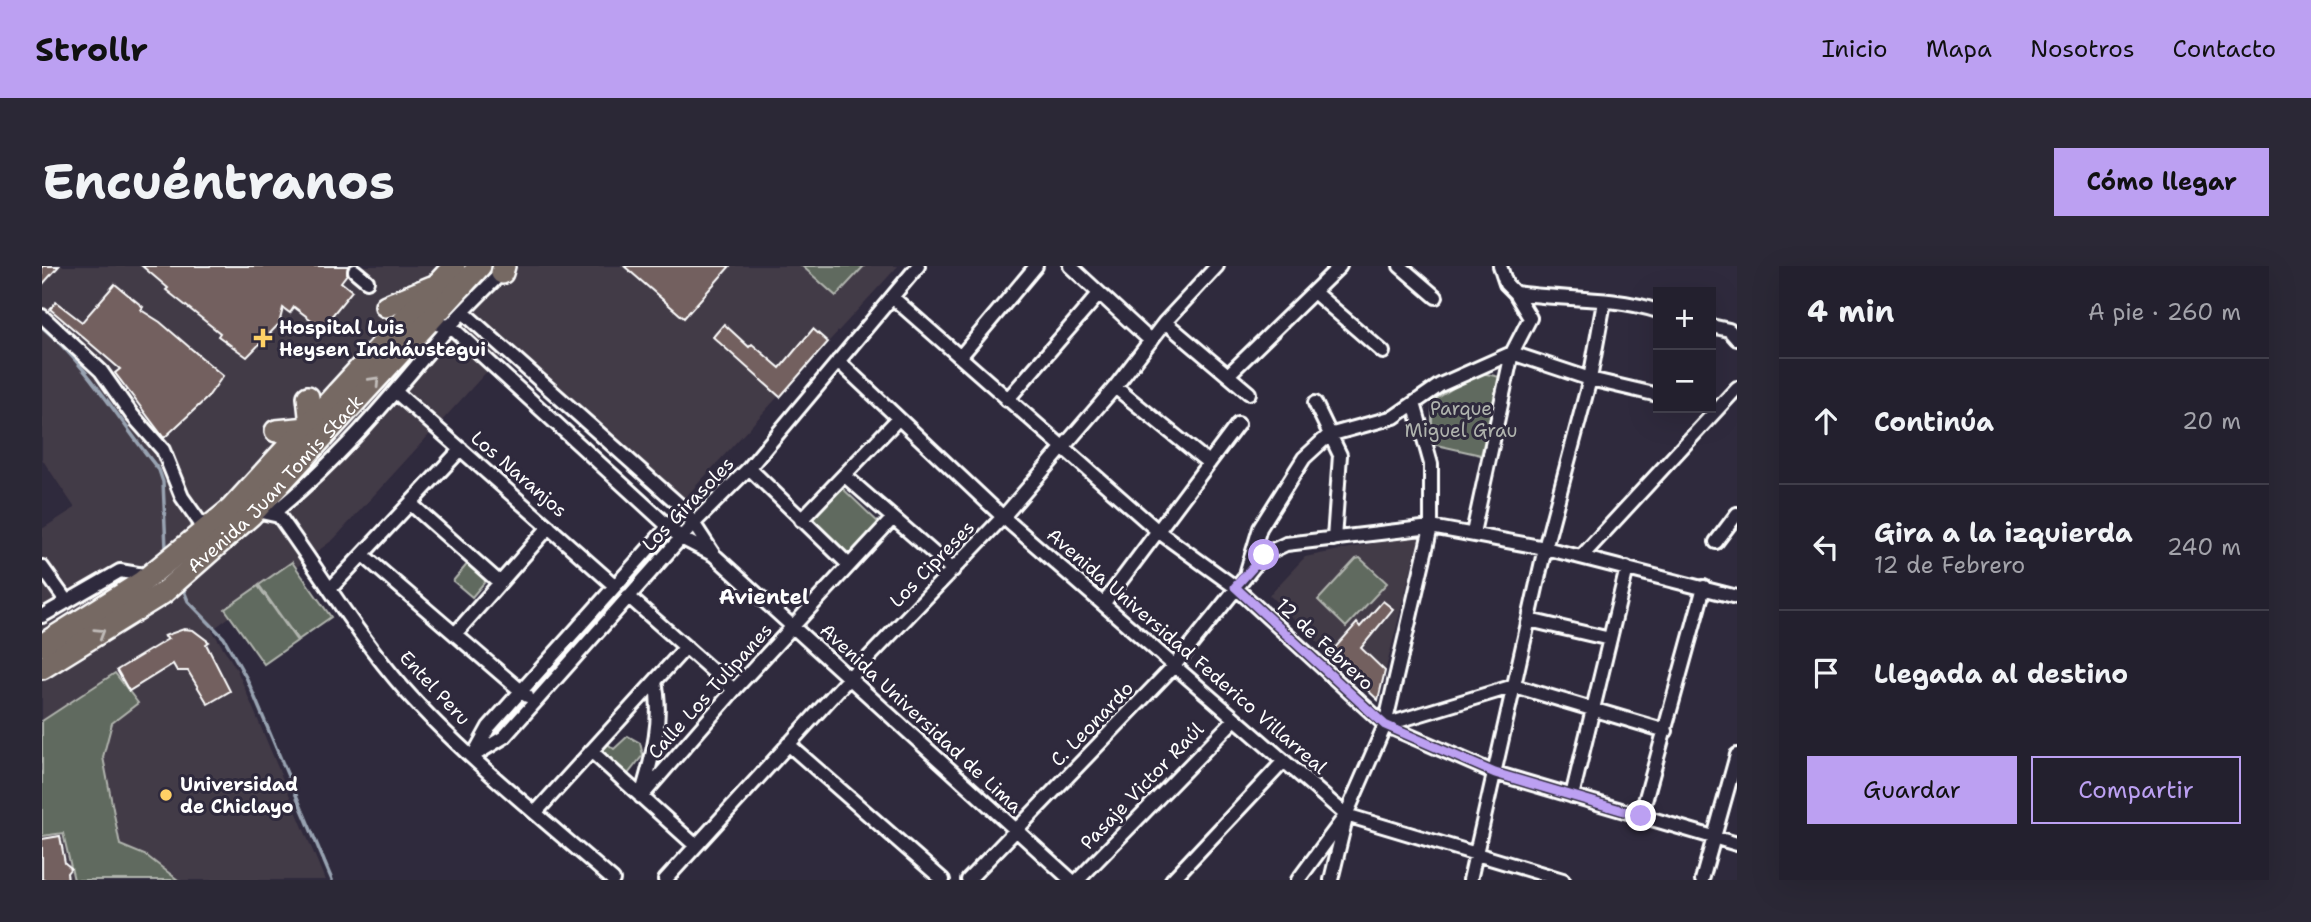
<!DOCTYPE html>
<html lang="es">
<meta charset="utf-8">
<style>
:root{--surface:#23202e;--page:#2b2836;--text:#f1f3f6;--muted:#a3a3aa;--line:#403e4a;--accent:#bca0f2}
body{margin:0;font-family:"Shantell Sans",sans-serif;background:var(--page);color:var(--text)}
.controls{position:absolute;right:21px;top:21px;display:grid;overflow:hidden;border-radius:0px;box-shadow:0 7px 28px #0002}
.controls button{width:63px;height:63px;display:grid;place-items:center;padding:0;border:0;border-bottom:2px solid var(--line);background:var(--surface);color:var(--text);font:35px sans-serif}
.stop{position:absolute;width:21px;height:21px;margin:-16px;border:5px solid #bca0f2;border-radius:50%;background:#fff}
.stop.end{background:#bca0f2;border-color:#fff;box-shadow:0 2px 7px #0008}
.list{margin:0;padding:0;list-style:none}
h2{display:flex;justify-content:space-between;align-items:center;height:91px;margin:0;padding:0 28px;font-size:30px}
h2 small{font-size:23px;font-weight:400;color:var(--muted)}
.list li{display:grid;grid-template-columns:46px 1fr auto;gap:21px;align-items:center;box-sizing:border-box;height:126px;padding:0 28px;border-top:2px solid var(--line)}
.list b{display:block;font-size:26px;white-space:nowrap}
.list p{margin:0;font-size:23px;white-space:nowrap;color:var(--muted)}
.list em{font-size:23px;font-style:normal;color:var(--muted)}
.actions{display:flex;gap:14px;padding:21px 28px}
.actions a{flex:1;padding:16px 0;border:2px solid var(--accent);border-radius:0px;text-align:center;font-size:24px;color:var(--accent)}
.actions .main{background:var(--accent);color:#111}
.icon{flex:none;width:38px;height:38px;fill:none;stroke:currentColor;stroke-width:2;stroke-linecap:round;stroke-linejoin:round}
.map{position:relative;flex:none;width:1695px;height:614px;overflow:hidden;border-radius:0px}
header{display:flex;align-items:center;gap:42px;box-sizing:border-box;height:98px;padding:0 35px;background:var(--accent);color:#111}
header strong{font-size:33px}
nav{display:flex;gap:38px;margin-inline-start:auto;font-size:24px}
.intro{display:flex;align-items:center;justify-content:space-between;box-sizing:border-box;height:168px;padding:0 42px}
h1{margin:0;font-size:49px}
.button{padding:18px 32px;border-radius:0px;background:var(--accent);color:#111;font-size:24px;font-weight:700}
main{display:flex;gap:42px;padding:0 42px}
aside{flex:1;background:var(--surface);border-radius:0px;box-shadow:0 7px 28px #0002}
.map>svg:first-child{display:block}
</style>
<header>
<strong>Strollr</strong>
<nav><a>Inicio</a><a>Mapa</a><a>Nosotros</a><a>Contacto</a></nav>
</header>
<div class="intro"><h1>Encuéntranos</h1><a class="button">Cómo llegar</a></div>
<main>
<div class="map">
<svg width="1695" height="614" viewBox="0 0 1695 614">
<rect width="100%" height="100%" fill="#2f2a3d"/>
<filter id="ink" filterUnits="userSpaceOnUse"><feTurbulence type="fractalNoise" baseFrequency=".0143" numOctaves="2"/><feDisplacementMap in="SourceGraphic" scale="14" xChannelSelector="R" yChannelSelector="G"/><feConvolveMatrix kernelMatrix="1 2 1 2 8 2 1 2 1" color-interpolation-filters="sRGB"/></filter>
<g filter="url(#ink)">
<!-- built -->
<path fill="#433a47" d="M0,0H856L641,234L469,79L292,273L170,364L195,404L283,614H0V263L33,242L0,193Z
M1378,268L1336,434L1227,329L1263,291Z"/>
<!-- green -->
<path fill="#616a5e" stroke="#b0b4ae" stroke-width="2" d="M760,0H822L794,30Z
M1435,106L1458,111L1439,189L1390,178V136Z
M798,220L838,258L805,292L765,254Z
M1318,292L1345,317L1304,361L1276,334L1314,293Z
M250,296L289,351L256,374L217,319Z
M427,296L446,312L430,331L411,315Z
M216,320L255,375L222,398L183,343Z
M73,407L96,437L70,457L61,491L78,579L105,590L136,614H32L21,567L0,570V455Z
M586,470L598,477L601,489L582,513L551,485L562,475L572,483Z"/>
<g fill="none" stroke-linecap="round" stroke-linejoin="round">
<!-- stream -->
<path stroke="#98a3b2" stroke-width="3.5" d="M0,61C48,102 77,155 117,204L121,216L124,282
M142,325L146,335L182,372L205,413L290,614"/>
</g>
<!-- building -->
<path fill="#73605f" stroke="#fff" stroke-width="2" d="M0,0H17L0,19Z
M100,0H306L305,8L299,16L310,25L280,62L252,41L248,47L241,42L237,58L205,91L176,70L178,67L124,24L126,22Z
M582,0H688L642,52Z
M73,18L101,41L99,44L118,56L181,110L165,132L122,172L73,107L78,103L8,43L14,36L40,56Z
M682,58L707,81L710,78L738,102L771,63L786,76L738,131L671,71Z
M1341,335L1351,343L1319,382L1343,405L1336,434L1320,419L1323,416L1291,384L1315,357L1318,361Z
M142,363L151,364L167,376L164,378L188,425L166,438L146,405H135L131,398L87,425L75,404L126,373L122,370Z
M18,570L23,597L29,602L25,607L26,614H0V573Z"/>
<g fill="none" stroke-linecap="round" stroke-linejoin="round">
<defs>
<path id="street" d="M1028,0L1109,75
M1358,0L1394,31
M1458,0L1464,18L1473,27C1520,34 1570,30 1616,45
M313,5L325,15
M1273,27L1341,86
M850,31L1117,266L1193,321L1343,459L1453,507L1695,578
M421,46L642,243L672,289
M0,50L59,105L90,149L121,184L140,231L164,265
M1123,56L1207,127
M387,57L408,60L639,272L672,289L1029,614
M1669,60L1687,64L1695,73
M918,91L994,0
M796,95L961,251L1304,549L1521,614
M1186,109L1298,0
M1073,121L1167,197
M355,127L572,319
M965,134L1057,28
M1273,137L1298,189L1292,273
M707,202L807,299
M803,210L911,304
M369,238L458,317
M230,248C298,194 352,127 407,61C425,40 445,22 463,3
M210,249L219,246L237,250C279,308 316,370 362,423C421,490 504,555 571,614
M759,254L855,154
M1431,267L1470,87L1488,52L1473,27
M1674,276L1695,248
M321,289L485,430
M1539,291L1695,122
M0,301L25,336
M1205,305L1218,262L1262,192L1287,169L1352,151L1398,119L1470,87L1548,113L1616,129
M289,322L419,183
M586,330L692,424
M1062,337L1196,158
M0,350L78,305L108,310
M1487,354L1568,373
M413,368L507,261
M1343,459L1472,420L1624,465
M746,478L901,614
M549,485L654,580
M431,490L462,471L653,256L707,202L876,0
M431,490L447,461L642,243
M600,527C611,490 621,453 613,415
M1530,530L1585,302
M599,531L692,424L851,252
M494,546L644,381
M1599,550L1662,321
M623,614L807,412L961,251L1073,121L1123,56L1175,0
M926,614L1132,400L1221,289L1244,278L1389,261L1503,282L1695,331
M1036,614L1193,453
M1130,614L1242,495
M1256,614L1304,549L1343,459L1389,261V198L1372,137
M1289,614L1303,556
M1428,614L1503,282L1548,113L1562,36
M1660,614L1695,489"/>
<g id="primary">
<path d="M460,7L462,0"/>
<path d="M344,40L390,21"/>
<path d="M266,131L269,159"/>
<path d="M234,165L266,162"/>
<path d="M0,379L100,316L188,244L412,0"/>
<path id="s1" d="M0,402L121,327L209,249L438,0"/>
</g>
</defs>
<!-- street casing -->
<use href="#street" stroke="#fff" stroke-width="18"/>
<!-- primary casing -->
<use href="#primary" stroke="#fff" stroke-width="26"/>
<!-- street -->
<use href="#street" stroke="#2f2a3d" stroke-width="12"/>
<!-- primary -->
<use href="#primary" stroke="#766964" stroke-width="21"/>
</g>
<!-- one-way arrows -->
<defs><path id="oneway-chevron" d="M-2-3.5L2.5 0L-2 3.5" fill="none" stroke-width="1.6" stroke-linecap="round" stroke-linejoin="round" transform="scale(1.75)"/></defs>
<g stroke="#c1bcb9">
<use href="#oneway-chevron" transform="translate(333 115) rotate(-47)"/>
<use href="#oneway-chevron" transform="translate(58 367) rotate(-32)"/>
</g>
</g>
<g fill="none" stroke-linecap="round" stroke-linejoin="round" filter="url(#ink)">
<!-- route -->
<path stroke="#bca0f2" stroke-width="9" d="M1222,289L1193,321L1343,459L1453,507L1599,550"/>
</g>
<!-- markers -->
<g fill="#ffd166" stroke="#2f2a3d" stroke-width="2.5">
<path d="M217.5 61.5h7v7h7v7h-7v7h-7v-7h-7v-7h7z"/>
<circle cx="124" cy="529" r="7"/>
</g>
<g text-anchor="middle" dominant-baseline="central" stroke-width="6" stroke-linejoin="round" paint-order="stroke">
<!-- poi labels -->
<g font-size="19" font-weight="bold" fill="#fff" stroke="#2f2a3d" text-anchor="start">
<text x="237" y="61">Hospital Luis<tspan x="237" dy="22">Heysen Incháustegui</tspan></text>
<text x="138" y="518">Universidad<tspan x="138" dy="22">de Chiclayo</tspan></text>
</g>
<!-- park labels -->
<g font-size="19" fill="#b0b4ae" stroke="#2f2a3d">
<text x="1419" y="142">Parque<tspan x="1419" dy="22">Miguel Grau</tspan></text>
</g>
<!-- street labels -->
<g font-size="19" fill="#fff" stroke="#2f2a3d">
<text transform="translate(477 208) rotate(41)">Los Naranjos</text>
<text stroke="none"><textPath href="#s1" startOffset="299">Avenida Juan Tomis Stack</textPath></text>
<text transform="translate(646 238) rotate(-46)">Los Girasoles</text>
<text transform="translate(890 298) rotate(-46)">Los Cipreses</text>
<text transform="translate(1283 378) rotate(43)">12 de Febrero</text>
<text transform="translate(1145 385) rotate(41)">Avenida Universidad Federico Villarreal</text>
<text transform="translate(393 422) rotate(47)">Entel Peru</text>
<text transform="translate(668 425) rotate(-48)">Calle Los Tulipanes</text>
<text transform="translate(879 452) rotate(43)">Avenida Universidad de Lima</text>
<text transform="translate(1050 458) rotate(-46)">C. Leonardo</text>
<text transform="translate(1100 520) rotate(-46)">Pasaje Victor Raúl</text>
</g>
<!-- neighbourhood labels -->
<g font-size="21" font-weight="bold" fill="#fff" stroke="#2f2a3d">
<text x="722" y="331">Avientel</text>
</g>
</g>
</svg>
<div class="controls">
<button>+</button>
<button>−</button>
</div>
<div class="stop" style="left:1222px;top:289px"></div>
<div class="stop end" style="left:1599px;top:550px"></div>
</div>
<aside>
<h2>4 min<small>A pie · 260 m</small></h2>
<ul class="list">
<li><svg class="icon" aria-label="ahead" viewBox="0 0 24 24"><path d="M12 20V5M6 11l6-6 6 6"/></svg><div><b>Continúa</b></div><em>20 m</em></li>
<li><svg class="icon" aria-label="left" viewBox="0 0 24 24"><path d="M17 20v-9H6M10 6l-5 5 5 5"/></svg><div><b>Gira a la izquierda</b><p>12 de Febrero</p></div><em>240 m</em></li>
<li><svg class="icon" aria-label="arrive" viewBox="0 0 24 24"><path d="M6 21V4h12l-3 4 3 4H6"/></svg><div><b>Llegada al destino</b></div></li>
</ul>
<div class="actions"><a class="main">Guardar</a><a>Compartir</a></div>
</aside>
</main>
